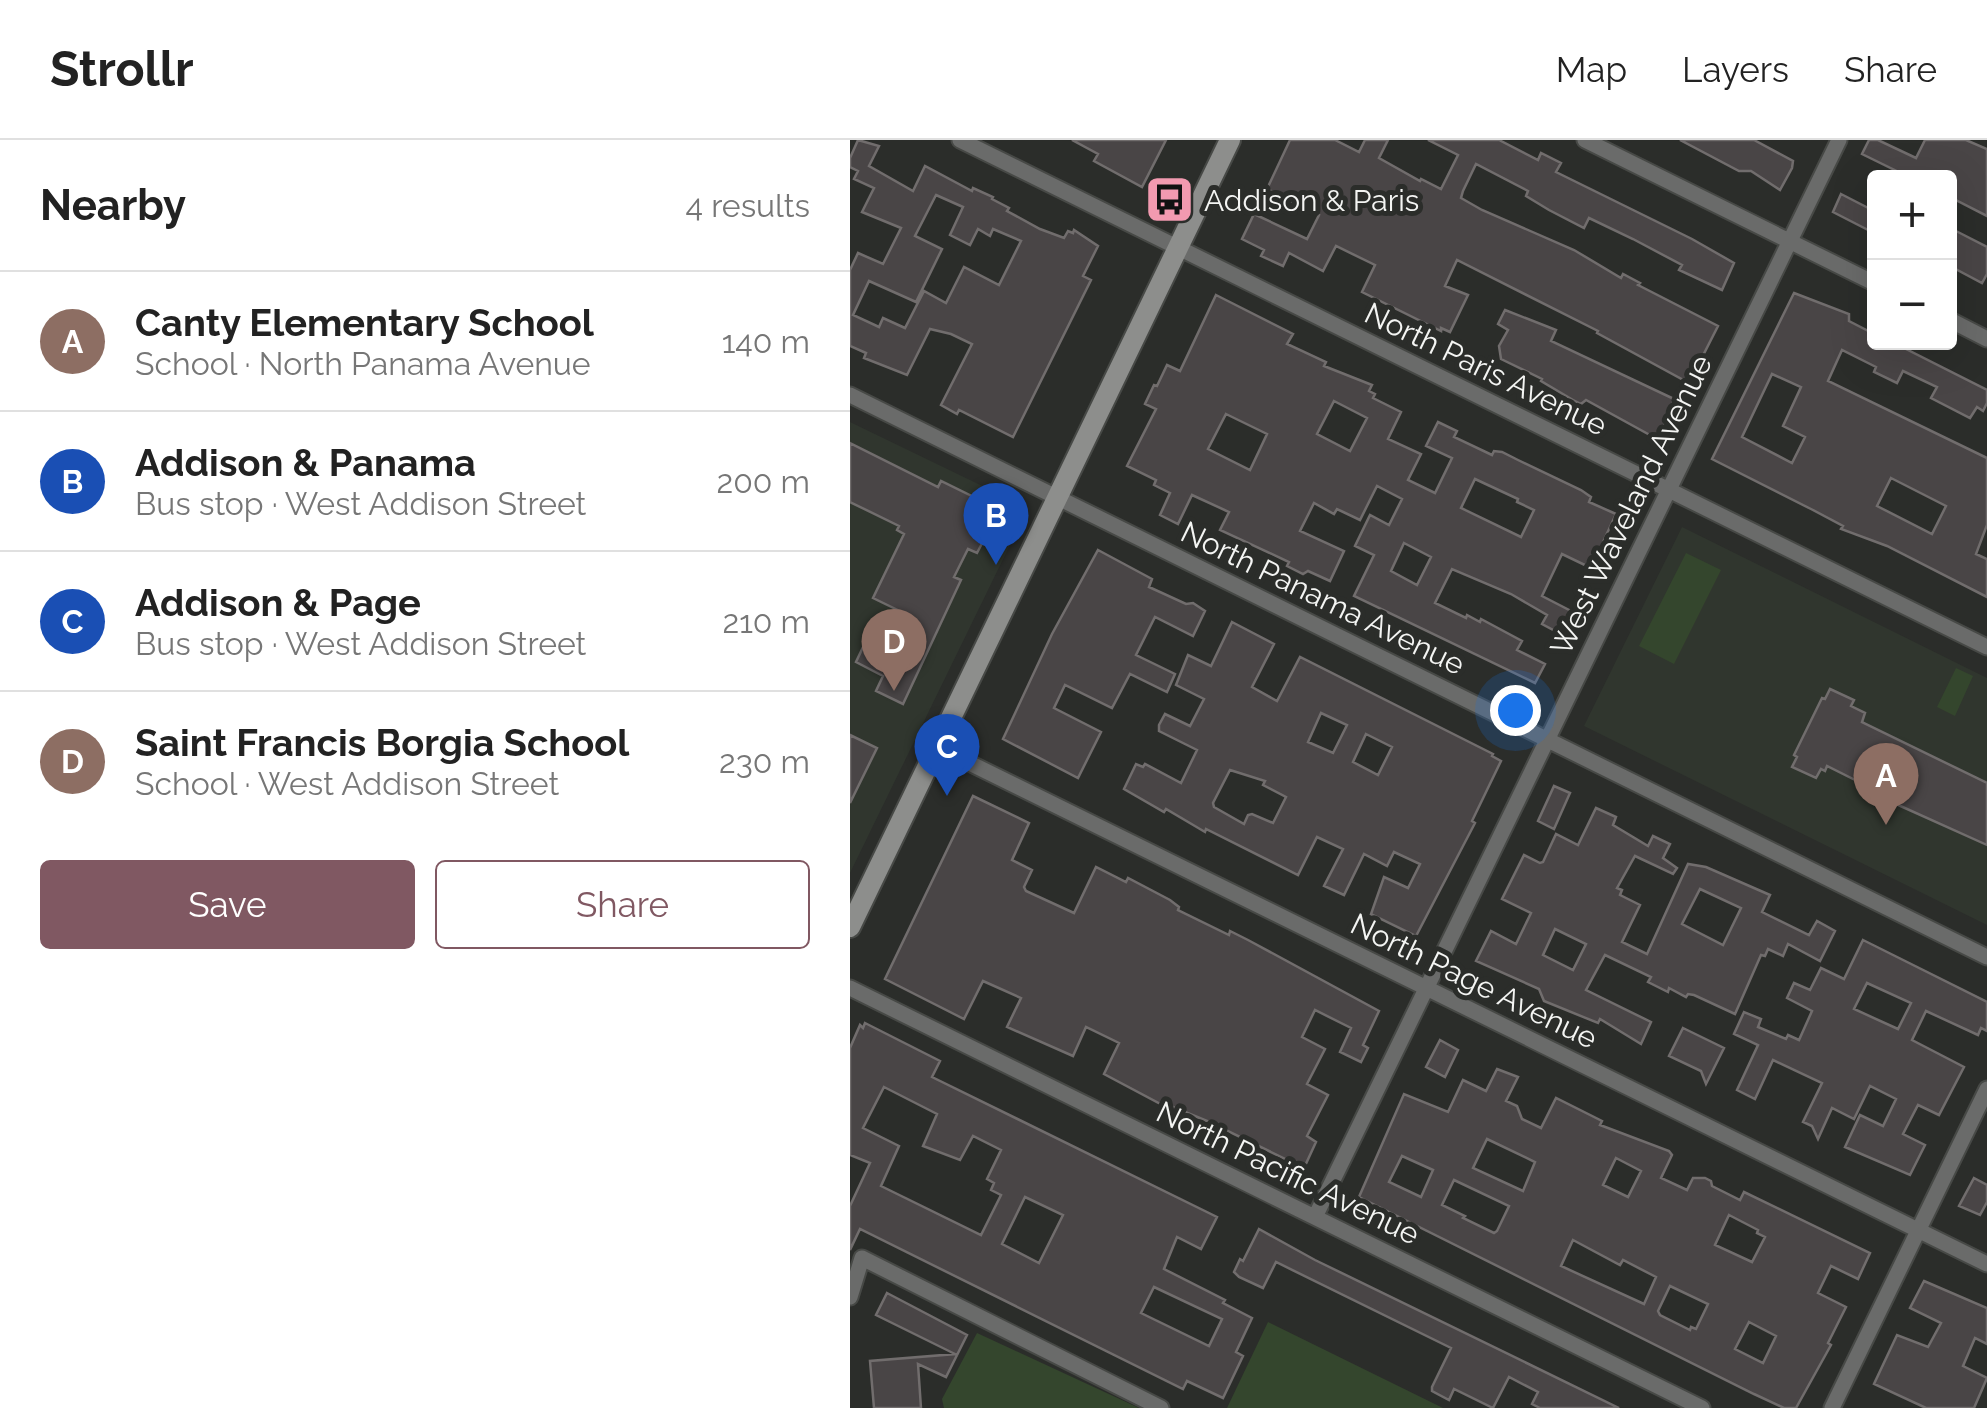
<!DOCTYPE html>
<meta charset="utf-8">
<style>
:root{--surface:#fff;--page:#f2f2f2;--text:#222;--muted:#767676;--line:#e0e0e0;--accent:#805862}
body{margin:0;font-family:Raleway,sans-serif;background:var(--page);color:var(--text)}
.controls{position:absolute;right:30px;top:30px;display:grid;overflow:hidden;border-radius:10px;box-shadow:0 10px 40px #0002}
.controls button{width:90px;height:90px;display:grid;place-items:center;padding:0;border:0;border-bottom:2px solid var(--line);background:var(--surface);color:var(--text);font:50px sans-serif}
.you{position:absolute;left:665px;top:570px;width:35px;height:35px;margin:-25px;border:8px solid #fff;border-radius:50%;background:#1a73e8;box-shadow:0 0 0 15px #1a73e833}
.badge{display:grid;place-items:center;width:65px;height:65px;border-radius:50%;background:var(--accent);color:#fff;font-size:32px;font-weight:700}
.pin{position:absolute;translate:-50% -82px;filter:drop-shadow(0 2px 5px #0008)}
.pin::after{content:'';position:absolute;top:52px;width:35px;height:30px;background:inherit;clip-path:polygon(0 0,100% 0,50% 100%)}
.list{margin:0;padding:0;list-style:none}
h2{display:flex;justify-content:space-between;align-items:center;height:130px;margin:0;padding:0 40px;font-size:42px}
h2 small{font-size:32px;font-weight:400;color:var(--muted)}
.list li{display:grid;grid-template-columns:65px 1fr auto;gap:30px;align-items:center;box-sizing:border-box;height:140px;padding:0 40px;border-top:2px solid var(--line)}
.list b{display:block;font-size:38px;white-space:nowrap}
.list p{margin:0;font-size:32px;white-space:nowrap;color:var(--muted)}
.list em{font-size:32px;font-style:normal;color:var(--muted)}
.actions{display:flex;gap:20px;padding:30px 40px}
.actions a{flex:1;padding:22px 0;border:2px solid var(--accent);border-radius:10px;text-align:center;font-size:35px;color:var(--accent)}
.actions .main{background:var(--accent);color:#fff}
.map{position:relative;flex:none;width:1137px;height:1268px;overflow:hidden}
header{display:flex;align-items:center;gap:60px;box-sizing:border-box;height:140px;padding:0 50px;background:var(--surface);border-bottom:2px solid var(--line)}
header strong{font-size:48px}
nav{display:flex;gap:55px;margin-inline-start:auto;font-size:35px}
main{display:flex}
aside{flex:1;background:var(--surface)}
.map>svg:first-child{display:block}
</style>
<header>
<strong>Strollr</strong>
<nav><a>Map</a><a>Layers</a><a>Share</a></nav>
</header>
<main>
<aside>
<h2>Nearby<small>4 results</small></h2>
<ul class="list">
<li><span class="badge" style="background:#8d6e63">A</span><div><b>Canty Elementary School</b><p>School · North Panama Avenue</p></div><em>140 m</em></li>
<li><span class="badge" style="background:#1a4fb4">B</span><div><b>Addison &amp; Panama</b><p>Bus stop · West Addison Street</p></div><em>200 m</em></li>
<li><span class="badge" style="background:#1a4fb4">C</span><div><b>Addison &amp; Page</b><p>Bus stop · West Addison Street</p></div><em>210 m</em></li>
<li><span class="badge" style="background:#8d6e63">D</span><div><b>Saint Francis Borgia School</b><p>School · West Addison Street</p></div><em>230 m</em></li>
</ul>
<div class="actions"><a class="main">Save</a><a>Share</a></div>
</aside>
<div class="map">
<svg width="1137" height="1268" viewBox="0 0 1137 1268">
<rect width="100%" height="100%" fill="#2b2d2a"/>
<!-- built -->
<path fill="#30362e" d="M0,282L178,368L0,733Z
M832,387L1137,538V785L734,586Z"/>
<!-- green -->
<path fill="#34462d" d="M836,413L871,430L824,524L789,506Z
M1106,528L1123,536L1105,576L1087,567Z
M418,1182L593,1268H377Z
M127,1193L289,1268H94L92,1259Z"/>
<!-- building -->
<path fill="#494546" stroke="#716d6d" stroke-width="2.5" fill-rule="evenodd" d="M8,0L29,6L19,26L63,51L75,26L122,51L123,48L143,57L142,59L159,68L157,71L190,89L214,98L218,91L223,93L224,90L248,106L233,136L241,140L163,297L109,270L107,274L91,265L122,204L101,194L80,189L57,235L14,218L16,213L0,206V130L8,113L33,124L51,88L12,72L24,48L4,39L8,31L0,27V18ZM86,55L113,67L100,95L120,105L128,89L140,96L143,89L171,101L149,145L114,127L96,163L74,151L55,188L33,178L29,187L3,175L19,141L66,162L92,109L65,96Z
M222,0H316L292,47L244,21L248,14Z
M440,0H485L509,12L515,0H538L529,18L570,41L571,39L591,49L608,15L578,0H649L688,20L691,13L711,23L706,32L842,99L884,123L872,150L829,130L832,125L783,99L739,78L734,88L699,70L676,56L678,51L626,24L613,51L611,58L632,70L724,110L771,138L773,134L790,143L788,145L868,186L839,243L747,193L748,191L607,120L595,146L618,155L600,192L591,188V191L512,152L525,125L486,106L473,131L439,113L433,126L411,116L414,110L392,99L404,74L457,99L469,75L417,49Z
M830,0H904L943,21L942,28L930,50L901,31H889Z
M1019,0H1028L1066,18L1075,0H1116L1137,9V76L1100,57V38H1061L1012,14Z
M991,54L1024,71V93L983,72Z
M1104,90L1137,107V134L1132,143L1100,126V99Z
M944,153L999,174V181L1024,194V202H1042L1137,250V263L1133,271L1127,267L1120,278L1081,258L1087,247L1053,231L1047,243L1024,232L1026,227L992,210L978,241L1137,318V385L1126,414L1137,419V457L1037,406L991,389L993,386L961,369L862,319ZM922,234L951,247L933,286L955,297L942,323L892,297ZM1041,338L1096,366L1082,394L1027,366Z
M366,155L443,194L437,204L476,222L474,226L522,245L519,251L525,254L523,258L551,272L538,299L571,314L558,340L585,353L602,318L576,306L588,282L607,291L604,297L642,315L644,311L652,312L668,320L731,350L741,357L739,362L766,374L741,428L712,414L692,456L721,471L709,493L692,484L697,475L661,454L602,429L585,463L616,478L617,475L630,482L631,479L672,501L667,510L695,524L685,543L504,456L524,415L505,406L520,375L539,385L552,359L527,346L510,380L487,369L484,374L464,363L450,391L494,411L480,441L458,431L453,434L437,426L439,422L370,390L379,372L342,355L328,384L310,375L320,353L304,345L306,340L277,326L306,269L295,264L304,245L307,246L317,225L330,231ZM484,261L517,278L500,311L467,294ZM376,274L417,294L400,330L358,309ZM625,339L668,359L667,362L684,370L671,397L611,368ZM554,403L581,417L567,445L541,431Z
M655,170L706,190L701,201L824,259L809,300L736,260L731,264L723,260L691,241L692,239L651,219L649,206L658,190L648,184Z
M0,303L88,347L91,341L140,365L131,383L140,388L127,413L118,409L104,437L111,440L53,564L26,551L33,536L6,522L15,503L42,517L62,477L23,458L54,394L47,390L49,386L0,362Z
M248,410L302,439L299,447L336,464L343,463L355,471L343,496L305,477L286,515L325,534L317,552L280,534L262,568L215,545L204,568L251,592L228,638L153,599L202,494Z
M382,482L424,504L402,547L427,561L450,517L643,614L642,616L651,621L622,681L625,683L566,796L521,774L534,737L558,748L570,724L544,712L537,726L514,714L494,755L474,746L493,709L467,697L448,735L356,689L355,692L316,669L314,672L274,649L286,624L293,627L295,624L331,643L347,610L309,591V585L315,574L340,586L354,559L326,545L338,515L361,526ZM471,573L497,585L483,613L458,602ZM516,594L542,607L528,635L503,622ZM380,630L415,641L413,645L436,657L423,683L402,674L398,675L394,684L364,667L363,663Z
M980,549L1004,560L1001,566L1015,573L1012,582L1137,643V705L1046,664L1045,660L977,626L975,631L971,629L966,638L942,627L947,617L944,615L972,558L975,559Z
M0,595L27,608L0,663Z
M704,646L720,653L704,689L688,681Z
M123,656L179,683L162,720L182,730L174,747L176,751L224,773L246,727L276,742L278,738L320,760L329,767L328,770L379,795L380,791L398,800L529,871L513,905L518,908L511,922L490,912L501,888L465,870L452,897L475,909L457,944L478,955L457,996L466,1002L454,1028L357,981L323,967L320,969L254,934L269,903L236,887L223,916L157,887L171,858L133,841L114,879L35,839Z
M746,668L766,677L763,685L798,706L803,696L820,704L813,718L827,728L823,734L785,716L767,748L772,750L770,755L790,765L772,802L797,814L838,724L856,727L920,755L912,772L959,795L967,781L985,791L970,821L938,804L933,816L918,809L915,816L911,815L885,874L844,855L838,854L836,857L819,848L818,852L798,842L801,837L755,815L736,850L801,882L791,904L750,879L748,883L694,861L689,849L626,821L641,791L666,804L681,773L652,759L674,715L690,723L693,722L706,694L728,705ZM850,749L891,768L873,805L832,784ZM705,789L736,804L723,830L693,815Z
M1013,800L1137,862V891L1131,888L1128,895L1076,871L1062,900L1114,927L1089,975L1068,965L1053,994L1075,1005L1060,1035L995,1007L1010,975L1033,986L1046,959L1020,946L1004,979L982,968L968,999L962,986L953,982L972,943L923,920L905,959L887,950L908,905L884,894L894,872L911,879L908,887L936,899L938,895L949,900L962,871L937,858L944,843L960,850L971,828L994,839ZM1017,843L1061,863L1048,889L1004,869Z
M15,883L90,921L82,937L367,1077L351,1109L327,1097L314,1129L375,1160L373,1163L402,1178L386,1212L393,1216L373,1258L337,1241L333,1249L10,1089L0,1110V1066L20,1023L0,1015V908L10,885L13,888ZM34,947L87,974L73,1006L110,1020L123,996L151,1010L137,1039L144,1043L141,1050L151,1055L131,1095L31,1046L49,1006L13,988ZM175,1057L213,1075L189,1123L152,1104ZM304,1147L372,1179L359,1206L291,1173Z
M833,888L874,908L856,944L851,931L819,916Z
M590,900L608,910L595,937L576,927Z
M647,929L668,937L656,961L667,966L672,979L691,988L706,958L752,981L750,985L819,1011L822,1015L811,1038L837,1050L843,1038H855L861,1041L862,1046L890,1060L894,1052L1020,1113L1008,1139L981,1126L968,1153L996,1167L978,1203L981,1205L946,1268H934L904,1254L509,1057L554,954L598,972L613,940L636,951ZM637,999L685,1022L673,1051L623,1028ZM552,1016L583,1030L571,1057L539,1042ZM766,1018L791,1031L778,1057L753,1045ZM604,1040L659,1066L647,1091L644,1093L613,1078L615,1076L592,1065ZM879,1075L908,1090L907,1093L915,1097L902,1122L865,1105ZM723,1100L770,1125L773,1120L806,1137L794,1164L711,1126ZM820,1146L858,1164L846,1189L841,1187L840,1190L810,1175L808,1171ZM899,1182L926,1196L913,1223L885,1209Z
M1124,1038L1137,1045V1062L1130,1075L1109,1066Z
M409,1089L465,1120L769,1268H690L682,1264L688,1252L659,1237L643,1268L604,1249L599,1260L582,1251V1247L601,1208L426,1122L413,1148L389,1137L384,1132L390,1119L393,1121Z
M1074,1141L1137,1168V1204L1125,1198L1113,1226L1137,1238L1124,1268H1076L1024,1244L1047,1195L1078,1207L1091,1183L1060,1168Z
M37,1153L117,1195L96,1237L68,1224L71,1268H24L20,1221L105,1214L26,1175Z"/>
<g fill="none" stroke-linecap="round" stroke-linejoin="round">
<defs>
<path id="street" d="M110,0L1137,507
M735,0L1024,143
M1100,180L1137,199
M0,255L1137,817
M87,607L1137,1124
M0,848L852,1268
M465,1077L989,0
M0,1157L12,1118L311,1268
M982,1268L1137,949"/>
<path id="secondary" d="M0,787L380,0"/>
</defs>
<!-- street casing -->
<use href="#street" stroke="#474946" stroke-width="19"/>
<!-- secondary casing -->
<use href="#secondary" stroke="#474946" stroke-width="24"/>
<!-- street -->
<use href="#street" stroke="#6a6b6a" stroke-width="15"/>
<!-- secondary -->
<use href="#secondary" stroke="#8d8e8c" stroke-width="20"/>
</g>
<!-- icons -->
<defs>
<symbol id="bus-square" viewBox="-11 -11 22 22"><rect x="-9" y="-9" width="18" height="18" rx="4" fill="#f29ab0" stroke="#2b2d2a"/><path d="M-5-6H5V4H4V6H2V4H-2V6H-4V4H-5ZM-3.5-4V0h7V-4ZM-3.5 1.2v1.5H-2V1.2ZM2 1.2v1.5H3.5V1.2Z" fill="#111"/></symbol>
</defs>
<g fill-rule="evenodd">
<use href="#bus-square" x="292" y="32" width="55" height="55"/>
</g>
<g text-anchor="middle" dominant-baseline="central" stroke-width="10" stroke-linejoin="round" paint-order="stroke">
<!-- poi labels -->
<g font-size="30" fill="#f4f5f3" stroke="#2b2d2a" text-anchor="start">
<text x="354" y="60">Addison &amp; Paris</text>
</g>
<!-- street labels -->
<g font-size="30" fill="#f4f5f3" stroke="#2b2d2a">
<text transform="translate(636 229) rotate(26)">North Paris Avenue</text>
<text transform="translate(781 365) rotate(-64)">West Waveland Avenue</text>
<text transform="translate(473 458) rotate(26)">North Panama Avenue</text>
<text transform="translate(624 841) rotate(26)">North Page Avenue</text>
<text transform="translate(438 1033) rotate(26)">North Pacific Avenue</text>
</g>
</g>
</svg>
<div class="controls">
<button>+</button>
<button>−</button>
</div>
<div class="you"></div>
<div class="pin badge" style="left:1036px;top:685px;background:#8d6e63">A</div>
<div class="pin badge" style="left:146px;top:425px;background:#1a4fb4">B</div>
<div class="pin badge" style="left:97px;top:656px;background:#1a4fb4">C</div>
<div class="pin badge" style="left:44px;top:551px;background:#8d6e63">D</div>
</div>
</main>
